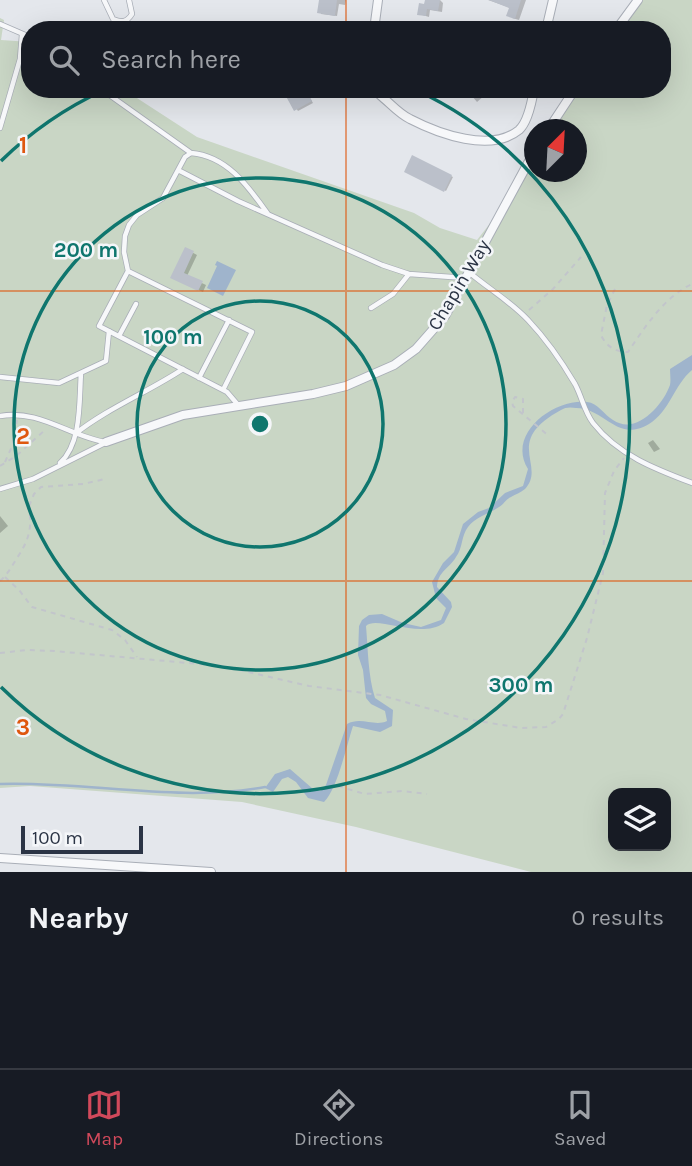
<!DOCTYPE html>
<style>
:root{--surface:#171b24;--page:#242831;--text:#f1f3f6;--muted:#9ea1a6;--line:#363941;--accent:#d1495b}
body{margin:0;font-family:Karla,sans-serif;background:var(--page);color:var(--text)}
.controls{position:absolute;right:21px;bottom:21px;display:grid;overflow:hidden;border-radius:14px;box-shadow:0 7px 28px #0002}
.controls button{width:63px;height:63px;display:grid;place-items:center;padding:0;border:0;border-bottom:2px solid var(--line);background:var(--surface);color:var(--text);font:35px sans-serif}
.compass{position:absolute;left:524px;top:119px;width:63px;height:63px;border-radius:50%;background:var(--surface);box-shadow:0 7px 28px #0002;rotate:24deg}
.scale{position:absolute;left:21px;bottom:18px;width:122px;box-sizing:border-box;padding-left:7px;border:4px solid #2b3445;border-top:0;font-size:19px;line-height:24px;white-space:nowrap;color:#2b3445;-webkit-text-stroke:5px #f4f6f9;paint-order:stroke}
.list{margin:0;padding:0;list-style:none}
h2{display:flex;justify-content:space-between;align-items:center;height:91px;margin:0;padding:0 28px;font-size:30px}
h2 small{font-size:23px;font-weight:400;color:var(--muted)}
.icon{flex:none;width:38px;height:38px;fill:none;stroke:currentColor;stroke-width:2;stroke-linecap:round;stroke-linejoin:round}
.map{position:relative;flex:none;width:692px;height:872px;overflow:hidden}
.search{position:absolute;background:var(--surface);box-shadow:0 7px 28px #0002;left:21px;right:21px;top:21px;height:77px;display:flex;align-items:center;gap:18px;box-sizing:border-box;padding:0 24px;border-radius:28px;color:var(--muted);font-size:26px}
.sheet{height:196px;background:var(--surface)}
nav{display:flex;justify-content:space-around;align-items:center;box-sizing:border-box;height:98px;border-top:2px solid var(--line);background:var(--surface);font-size:19px;color:var(--muted)}
nav a{display:grid;justify-items:center;gap:4px}
nav .on{color:var(--accent)}
.map>svg:first-child{display:block}
</style>
<div class="map">
<svg width="692" height="872" viewBox="0 0 692 872">
<rect width="100%" height="100%" fill="#e4e7ec"/>
<!-- green -->
<path fill="#c9d6c5" fill-rule="evenodd" d="M643,0H692V872H531L356,827L242,802L30,786L0,788V18L4,20L1,40L30,42V89H123L197,137L414,213L440,228L477,240L521,184L534,161V172H576V130L554,129L580,89H662V30H622ZM613,793H666V846H613Z"/>
<!-- water -->
<path fill="#9fb4cc" d="M217,261L236,270L223,296L207,288L217,266L215,265Z
M692,355V370C674,385 670,411 649,424C616,443 607,409 576,408C571,407 565,407 561,410C502,442 547,465 525,489C520,493 516,494 511,497C506,499 504,504 499,507C489,514 475,517 468,527C461,536 463,548 456,557C449,569 438,571 437,587L451,602L452,607L444,623C419,640 377,615 366,626C368,649 368,676 375,698L393,710L392,726L380,732L353,726C347,744 337,790 324,802L308,798L296,782L288,777L282,779L273,792L265,788L275,774L290,769L313,789L320,791L326,785L347,724C361,716 374,727 387,721L385,711L371,704L366,698L363,670L358,655L359,626L362,620L369,615L382,614L403,623L421,627L441,620L446,608L436,598L432,582L443,563L454,552L463,524L478,512L489,508L505,493L523,486L528,469C506,434 554,398 587,402C598,403 604,415 613,420C636,436 663,405 670,385C671,380 670,374 670,369Z"/>
<!-- shadow -->
<path fill="#0003" d="M321,0H346L345,5L339,4L337,16L321,14Z
M426,0H440L443,3L442,12L430,10L429,17L419,14L425,6Z
M488,0H526L519,20L512,18L511,8Z
M284,89H305L313,103L298,111Z
M466,89H492L477,102Z
M413,158L453,177L446,191L406,172Z
M186,249L197,255L187,276L206,285L203,292L173,278Z
M653,440L660,449L654,452L648,443Z
M0,516L8,526L0,533Z"/>
<g fill="none" stroke-linecap="round" stroke-linejoin="round">
<!-- stream -->
<path stroke="#9fb4cc" stroke-width="2.5" d="M0,784C89,781 177,803 265,787"/>
</g>
<!-- building -->
<path fill="#bbc0ca" d="M319,0H337L335,16L317,13Z
M425,0H440L438,11L427,9L426,16L417,15L419,3L424,4Z
M489,0H521L515,19L506,16L509,8Z
M282,89H305L312,101L294,111Z
M412,155L452,175L444,192L404,172Z
M185,247L194,251L184,273L203,281L198,291L170,278Z"/>
<g fill="none" stroke-linecap="round" stroke-linejoin="round">
<defs>
<path id="service" d="M104,0L113,19C122,23 127,22 132,14L129,0
M126,21L132,30
M0,24L30,37
M101,89L191,153
M0,128L20,59L22,34
M178,170L163,198L137,215L129,225L125,236L124,252L128,271L99,326L227,392L239,406
M268,214C248,186 227,156 191,153L185,157L178,170L238,201L382,265L409,274L466,278
M128,271L252,332L223,390
M470,273C489,289 510,301 528,320C546,339 562,362 575,384C582,397 584,411 593,423C618,455 655,469 692,483
M371,308L393,294L409,274
M119,336L136,304
M0,377L59,383L106,361L109,331
M199,378L229,320
M0,416C39,409 69,436 105,442
M75,434C108,408 148,392 183,369
M60,463C82,443 79,401 81,373
M0,489L33,479L105,443"/>
<path id="minor" d="M374,30L378,0
M546,30L553,0
M616,30L638,0
M379,89L380,95C390,103 399,114 410,119C439,134 491,153 519,130C528,122 532,101 534,89
M548,130L575,89
M106,442L183,415L313,394L346,386L394,365L416,349L445,316L534,152
M0,858L211,872"/>
</defs>
<!-- service casing -->
<use href="#service" stroke="#a9aeb7" stroke-width="6"/>
<!-- minor casing -->
<use href="#minor" stroke="#a9aeb7" stroke-width="10"/>
<!-- path -->
<path stroke="#c2c5cb" stroke-width="2" stroke-dasharray="5 5" stroke-linecap="butt" d="M615,289L607,305L601,335C606,346 615,352 628,352C645,327 664,297 692,284
M529,310L553,289L581,257
M523,413V399L515,397L512,402L513,406L549,436
M5,462L13,444L17,420
M0,466L16,456L45,430
M29,506L34,494L41,487L83,484L105,479
M5,577L19,590L32,607L112,630L125,640L137,657
M0,581C8,574 12,566 17,558C34,533 33,517 23,488
M0,653L27,650L54,651L222,666L309,686L380,695L466,719L521,728L546,727L559,719L563,714L587,638L603,573L605,493L614,471L624,458
M338,786L365,794L402,791L427,794"/>
<!-- service -->
<use href="#service" stroke="#f7f8fa" stroke-width="4.5"/>
<!-- minor -->
<use href="#minor" stroke="#f7f8fa" stroke-width="8"/>
</g>
<!-- grid -->
<path fill="none" stroke="#df570f" stroke-width="2" stroke-opacity="0.55" d="M346,0V30M346,89V872M0,291H692M0,581H692"/>
<!-- distance rings -->
<g fill="none" stroke="#0f766e" stroke-width="3.5">
<circle cx="260" cy="424" r="123"/>
<circle cx="260" cy="424" r="246"/>
<path d="M1 161A369 369 0 0 1 104 90M416 90A369 369 0 1 1 1 687"/>
</g>
<g text-anchor="middle" dominant-baseline="central" stroke-width="5" stroke-linejoin="round" paint-order="stroke">
<!-- street labels -->
<g font-size="19" fill="#2b3445" stroke="#f4f6f9">
<text transform="translate(459 285) rotate(-59)">Chapin Way</text>
</g>
</g>
<g font-size="23" text-anchor="middle" font-weight="bold" fill="#df570f" stroke="#f4f6f9" stroke-width="5" stroke-linejoin="round" paint-order="stroke">
<text x="23" y="153">1</text>
<text x="23" y="444">2</text>
<text x="23" y="735">3</text>
</g>
<circle cx="260" cy="424" r="10" fill="#0f766e" stroke="#f4f6f9" stroke-width="3.5"/>
<g font-size="21" text-anchor="middle" font-weight="bold" fill="#0f766e" stroke="#f4f6f9" stroke-width="5" stroke-linejoin="round" paint-order="stroke">
<text x="86" y="257">200 m</text>
<text x="173" y="344">100 m</text>
<text x="521" y="692">300 m</text>
</g>
</svg>
<div class="controls">
<button><svg class="icon" aria-label="layers" viewBox="0 0 24 24"><path d="M12 4l9 5-9 5-9-5zM3 14l9 5 9-5"/></svg></button>
</div>
<svg class="compass" viewBox="-18 -18 36 36"><path d="M0-13l5 13h-10z" fill="#e53935"/><path d="M0 13l5-13h-10z" fill="#9ea1a6"/></svg>
<div class="scale">100 m</div>
<div class="search"><svg class="icon" aria-label="search" viewBox="0 0 24 24"><circle cx="10" cy="10" r="6"/><path d="M15 15l6 6"/></svg>Search here</div>
</div>
<section class="sheet">
<h2>Nearby<small>0 results</small></h2>
<ul class="list">
</ul>
</section>
<nav>
<a class="on"><svg class="icon" aria-label="map" viewBox="0 0 24 24"><path d="M3 6l6-2 6 2 6-2v14l-6 2-6-2-6 2zM9 4v14M15 6v14"/></svg>Map</a>
<a><svg class="icon" aria-label="directions" viewBox="0 0 24 24"><path d="M12 3l9 9-9 9-9-9zM9 14v-3h6M13 9l2 2-2 2"/></svg>Directions</a>
<a><svg class="icon" aria-label="saved" viewBox="0 0 24 24"><path d="M7 4h10v16l-5-4-5 4z"/></svg>Saved</a>
</nav>
